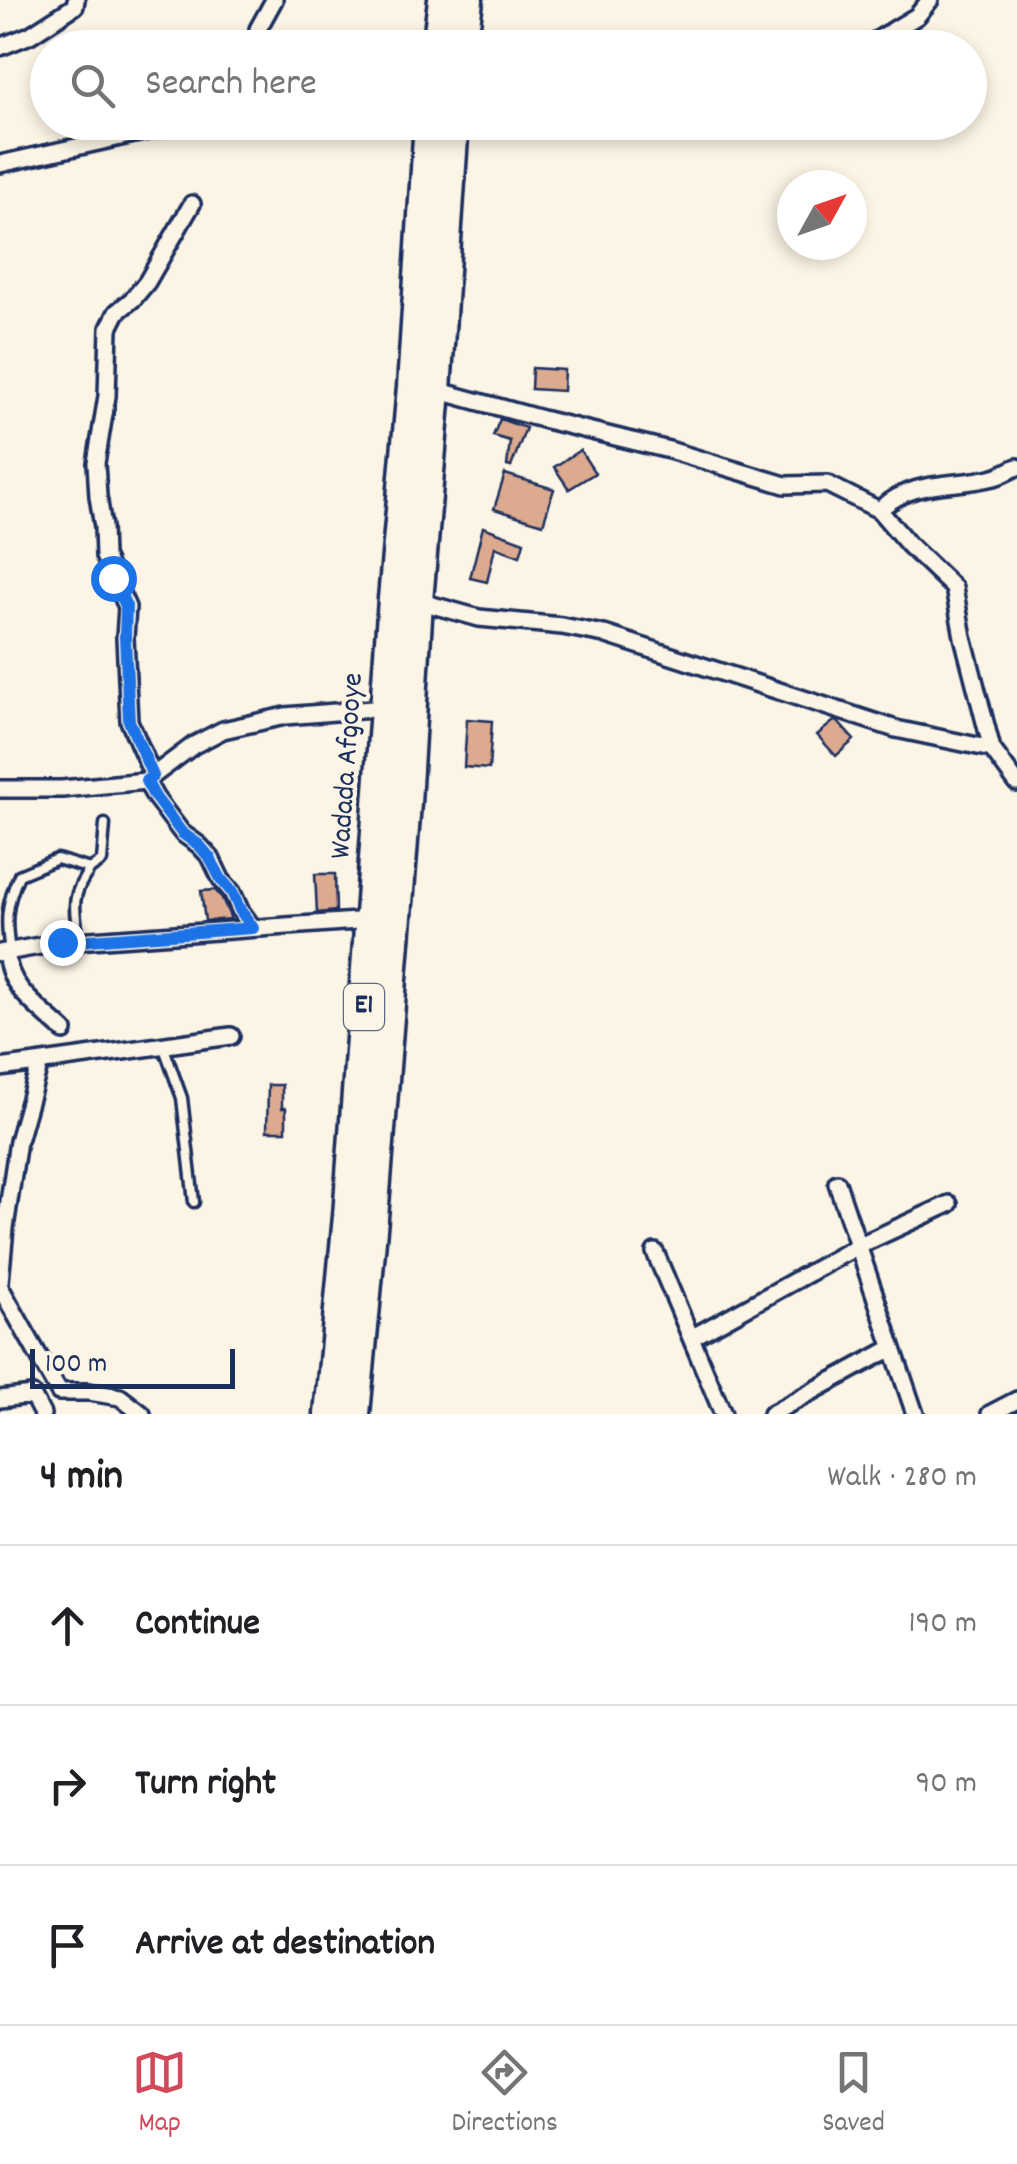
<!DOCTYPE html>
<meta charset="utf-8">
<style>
:root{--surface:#fff;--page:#f6f6f6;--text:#202124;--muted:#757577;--line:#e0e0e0;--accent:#d1495b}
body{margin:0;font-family:Dekko,sans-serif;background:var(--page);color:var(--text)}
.compass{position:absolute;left:777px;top:170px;width:90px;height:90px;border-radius:50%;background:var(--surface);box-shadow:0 5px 15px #0003;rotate:50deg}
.scale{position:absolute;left:30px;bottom:25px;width:205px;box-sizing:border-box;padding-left:10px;border:5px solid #1b2f5e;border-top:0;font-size:28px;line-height:35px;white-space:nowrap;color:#1b2f5e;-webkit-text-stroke:8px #fcf5e5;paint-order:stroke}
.stop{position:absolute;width:30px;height:30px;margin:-22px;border:8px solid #1a73e8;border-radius:50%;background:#fff}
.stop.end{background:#1a73e8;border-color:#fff;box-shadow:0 2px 10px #0008}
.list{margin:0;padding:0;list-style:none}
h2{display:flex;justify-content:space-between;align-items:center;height:130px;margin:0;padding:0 40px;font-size:42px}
h2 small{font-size:32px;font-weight:400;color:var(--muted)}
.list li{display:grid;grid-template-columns:65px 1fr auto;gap:30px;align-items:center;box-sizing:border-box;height:160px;padding:0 40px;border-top:2px solid var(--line)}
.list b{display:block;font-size:38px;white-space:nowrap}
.list em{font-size:32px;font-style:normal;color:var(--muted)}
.icon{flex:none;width:55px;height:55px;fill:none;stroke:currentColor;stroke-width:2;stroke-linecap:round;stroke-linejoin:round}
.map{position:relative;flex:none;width:1017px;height:1414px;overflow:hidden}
.search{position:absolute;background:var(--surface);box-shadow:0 5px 15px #0003;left:30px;right:30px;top:30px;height:110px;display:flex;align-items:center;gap:25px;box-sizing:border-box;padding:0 35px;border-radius:55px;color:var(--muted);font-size:38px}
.sheet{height:610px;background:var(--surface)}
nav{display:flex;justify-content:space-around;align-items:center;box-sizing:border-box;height:140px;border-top:2px solid var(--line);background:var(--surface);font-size:28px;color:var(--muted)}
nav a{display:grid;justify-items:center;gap:5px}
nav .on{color:var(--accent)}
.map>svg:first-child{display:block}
</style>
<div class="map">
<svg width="1017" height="1414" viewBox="0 0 1017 1414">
<rect width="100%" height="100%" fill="#fcf5e5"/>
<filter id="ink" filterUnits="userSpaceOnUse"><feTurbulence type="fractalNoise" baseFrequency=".01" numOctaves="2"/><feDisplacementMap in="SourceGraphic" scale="20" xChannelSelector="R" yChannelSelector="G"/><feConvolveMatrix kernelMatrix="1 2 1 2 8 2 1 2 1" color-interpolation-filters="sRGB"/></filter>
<g filter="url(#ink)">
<!-- building -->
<path fill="#dcaa8e" stroke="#1b2f5e" stroke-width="2.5" d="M532,368L564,370L563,391L531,389Z
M500,419L526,428L511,467L507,466L510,441L493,436Z
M580,450L595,473L569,489L554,467Z
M505,474L554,489L543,524L494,509Z
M483,527L524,542L520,556L495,547L487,582L470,578Z
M467,719L492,721L489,769L464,767Z
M834,721L838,722L854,740L836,756L817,735Z
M315,874H335L336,911L317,913Z
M215,890L222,898L231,919L205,921L201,891Z
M268,1085H282V1108H286V1131H267Z"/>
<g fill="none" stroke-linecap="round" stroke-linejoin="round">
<defs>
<path id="lane" d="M79,940C74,908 70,895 91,868
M10,951C5,921 6,904 19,875L57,859L90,869L102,861L105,824
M163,1045L182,1098L194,1202"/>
<path id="street" d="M0,47L30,35L75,6L76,0
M258,48V29L274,0
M864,48L917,16L930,0
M0,164L188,122
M436,390L542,419L669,450L785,485L827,484L879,510L909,545L954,588L963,637L992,749L1017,783
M879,510C914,478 953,488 994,477C1002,475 1010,470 1017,467
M418,601L479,618L562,626L604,634L896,729L992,749
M153,776L129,721L125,638L127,607L104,556L103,527L98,496L96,463L107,396L109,328L117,312L133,299L147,282L192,204
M146,781L155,797L182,833L199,845L211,858L221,879L232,892L240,910L253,928
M0,789H62L146,781L194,745L223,730L285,716L385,708
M7,952C6,987 41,1009 64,1031
M0,953L62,942L371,920
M0,1068L231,1036
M837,1183L915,1414
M655,1252L723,1414
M0,1282L5,1228L18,1141L40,1063
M0,1287L59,1392H89L120,1397L142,1414
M691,1338L858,1246L949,1204
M0,1399L32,1395L42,1414
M771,1414L892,1348
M990,1414L1017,1400"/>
<path id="highway" d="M437,48L443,0
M462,48L468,0
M329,1414L348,1216L393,599L412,387L429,122
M355,1414L373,1218L406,803L418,601L436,390L454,122"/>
</defs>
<!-- lane casing -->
<use href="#lane" stroke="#1b2f5e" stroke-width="15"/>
<!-- street casing -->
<use href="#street" stroke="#1b2f5e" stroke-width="22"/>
<!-- highway casing -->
<use href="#highway" stroke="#1b2f5e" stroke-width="35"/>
<!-- lane -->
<use href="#lane" stroke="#fcf5e5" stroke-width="8"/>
<!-- street -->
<use href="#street" stroke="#fcf5e5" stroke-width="15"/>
<!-- highway -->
<use href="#highway" stroke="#fcf5e5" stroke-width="28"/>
</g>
</g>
<g fill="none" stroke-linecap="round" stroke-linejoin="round" filter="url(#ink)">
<!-- route -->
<path stroke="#1a73e8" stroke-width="12" d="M62,942L253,928L240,910L232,892L221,879L210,858L199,845L182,833L155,797L146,781L153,776L129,721L125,638L126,606L113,578"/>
</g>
<g text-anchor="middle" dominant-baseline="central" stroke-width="8" stroke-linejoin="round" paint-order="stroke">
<!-- shield labels -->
<rect fill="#fcf5e5" stroke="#5e6a86" stroke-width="2.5" x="344" y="984" width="40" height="46" rx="8"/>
<g font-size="28" font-weight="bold" fill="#1b2f5e">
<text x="364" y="1007">E1</text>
</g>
<!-- street labels -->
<g font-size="30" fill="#1b2f5e" stroke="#fcf5e5">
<text transform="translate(349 766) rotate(-86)">Wadada Afgooye</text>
</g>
</g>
</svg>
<svg class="compass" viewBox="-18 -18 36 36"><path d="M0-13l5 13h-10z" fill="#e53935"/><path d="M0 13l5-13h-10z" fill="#757577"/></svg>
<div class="scale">100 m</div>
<div class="stop" style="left:113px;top:578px"></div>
<div class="stop end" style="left:62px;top:942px"></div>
<div class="search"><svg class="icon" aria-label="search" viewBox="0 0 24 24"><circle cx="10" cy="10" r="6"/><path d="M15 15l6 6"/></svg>Search here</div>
</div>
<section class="sheet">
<h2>4 min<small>Walk · 280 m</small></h2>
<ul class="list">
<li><svg class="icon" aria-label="ahead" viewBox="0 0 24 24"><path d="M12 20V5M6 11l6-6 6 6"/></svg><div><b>Continue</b></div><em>190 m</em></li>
<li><svg class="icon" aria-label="right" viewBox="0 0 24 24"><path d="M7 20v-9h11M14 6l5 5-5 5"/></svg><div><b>Turn right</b></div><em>90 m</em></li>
<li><svg class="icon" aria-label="arrive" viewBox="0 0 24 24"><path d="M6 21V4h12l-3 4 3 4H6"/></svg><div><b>Arrive at destination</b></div></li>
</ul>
</section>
<nav>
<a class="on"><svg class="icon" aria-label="map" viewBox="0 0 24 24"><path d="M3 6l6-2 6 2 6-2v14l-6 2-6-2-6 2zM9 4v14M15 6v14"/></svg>Map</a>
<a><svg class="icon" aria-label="directions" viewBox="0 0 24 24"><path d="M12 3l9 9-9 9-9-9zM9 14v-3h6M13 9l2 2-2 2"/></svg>Directions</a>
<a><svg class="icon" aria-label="saved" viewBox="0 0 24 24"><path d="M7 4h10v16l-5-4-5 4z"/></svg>Saved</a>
</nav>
